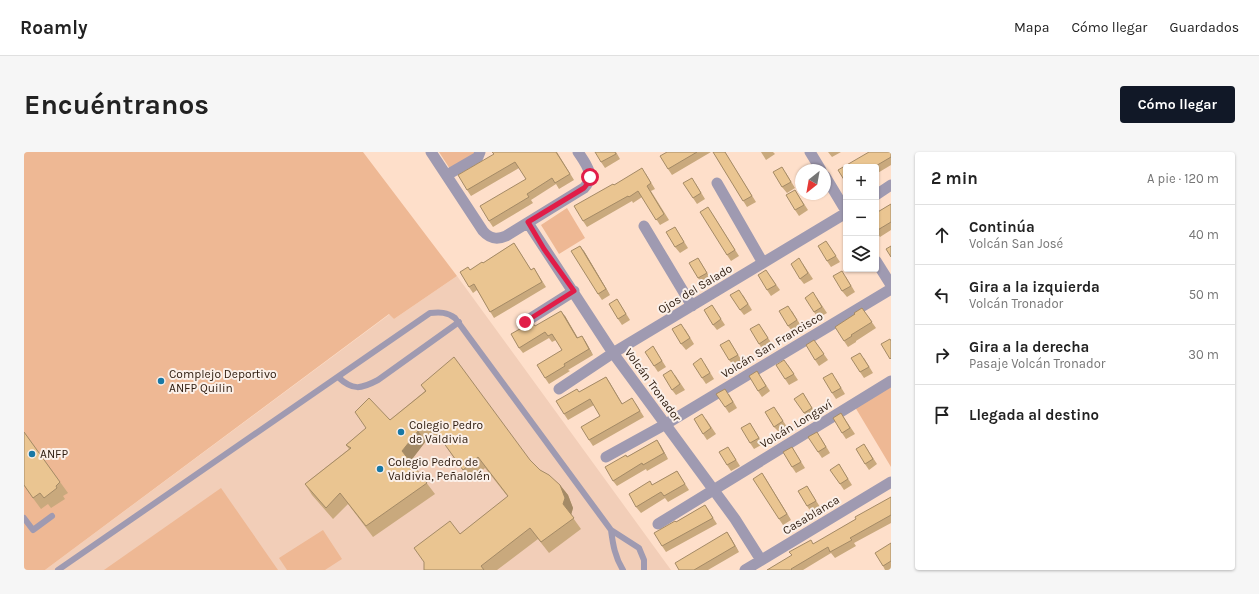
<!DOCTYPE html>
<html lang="es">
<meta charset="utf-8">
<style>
:root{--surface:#fff;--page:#f6f6f6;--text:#222;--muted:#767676;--line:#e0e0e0;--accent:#111827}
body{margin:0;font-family:Karla,sans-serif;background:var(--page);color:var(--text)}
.controls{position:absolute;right:12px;top:12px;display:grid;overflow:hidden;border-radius:4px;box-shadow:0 1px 3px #0004}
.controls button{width:36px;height:36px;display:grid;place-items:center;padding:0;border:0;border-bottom:1px solid var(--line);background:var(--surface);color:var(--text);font:20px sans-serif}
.compass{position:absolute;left:771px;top:12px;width:36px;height:36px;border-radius:50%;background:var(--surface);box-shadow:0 1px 3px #0004;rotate:211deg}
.stop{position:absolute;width:12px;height:12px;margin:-9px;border:3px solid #e11d48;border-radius:50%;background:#fff}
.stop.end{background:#e11d48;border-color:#fff;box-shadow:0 1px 4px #0008}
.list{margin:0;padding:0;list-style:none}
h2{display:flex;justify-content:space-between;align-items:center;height:52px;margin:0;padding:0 16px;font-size:17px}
h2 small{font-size:13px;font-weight:400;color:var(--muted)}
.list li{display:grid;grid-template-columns:26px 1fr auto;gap:12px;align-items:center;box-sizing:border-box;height:60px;padding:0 16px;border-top:1px solid var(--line)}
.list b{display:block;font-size:15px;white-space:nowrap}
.list p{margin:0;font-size:13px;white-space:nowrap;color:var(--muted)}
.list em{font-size:13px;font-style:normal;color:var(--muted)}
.icon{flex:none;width:22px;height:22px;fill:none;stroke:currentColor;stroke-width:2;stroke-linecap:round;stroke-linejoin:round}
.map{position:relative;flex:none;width:867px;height:418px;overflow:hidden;border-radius:4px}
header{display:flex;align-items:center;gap:24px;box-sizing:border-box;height:56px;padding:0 20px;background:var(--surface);border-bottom:1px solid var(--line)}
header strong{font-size:19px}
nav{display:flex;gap:22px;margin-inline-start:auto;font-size:14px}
.intro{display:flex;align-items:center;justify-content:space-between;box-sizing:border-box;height:96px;padding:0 24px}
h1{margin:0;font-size:28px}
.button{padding:10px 18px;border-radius:4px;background:var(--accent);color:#fff;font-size:14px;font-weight:700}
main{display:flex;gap:24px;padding:0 24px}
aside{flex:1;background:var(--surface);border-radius:4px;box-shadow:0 1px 3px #0004}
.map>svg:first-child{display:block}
</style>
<header>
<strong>Roamly</strong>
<nav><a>Mapa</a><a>Cómo llegar</a><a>Guardados</a></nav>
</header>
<div class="intro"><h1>Encuéntranos</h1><a class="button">Cómo llegar</a></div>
<main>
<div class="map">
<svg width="867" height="418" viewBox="0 0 867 418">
<rect width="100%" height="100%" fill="#fedfca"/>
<!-- built -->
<path fill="#f2ceb8" d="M433,124L647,418H21L366,162L370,167Z"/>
<!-- green -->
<path fill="#eeb894" d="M0,0H339L433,124L370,167L365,162L21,418H0Z
M415,0H453L426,17Z
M543,56L561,86L535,102L517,73Z
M867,233V315L831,255Z
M197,336L254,418H80Z
M299,378L318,407L301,418H263L255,406Z"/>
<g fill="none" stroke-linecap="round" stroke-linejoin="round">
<!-- service -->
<path stroke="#9f9ab1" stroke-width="6" d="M314,225C329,239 337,237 354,228L435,170
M0,366L9,378L28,364
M587,378C589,393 591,405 599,418
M34,418L406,161C416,160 423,160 431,166L587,378L615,396L620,408V418"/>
<!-- minor -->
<path stroke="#9f9ab1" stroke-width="11" d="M407,0L459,79C466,87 473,88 482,84L560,36C572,24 562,12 554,0
M786,0L797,18
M423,23L454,5L456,0
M801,24L822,59
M693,31L739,111
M852,43L867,33
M504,71L589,201L711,367L737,408
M620,74L668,154
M852,109L867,133
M501,170L550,139
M535,237L589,201L822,61
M582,305L642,272L867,137
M634,372L867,229
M721,418L867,330"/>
</g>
<!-- wall -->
<path fill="#c9a97d" d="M468,0H533L550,28L535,37L532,32L507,48L509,51L469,75L465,69L502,27L495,16L447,44L443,38L470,2Z
M592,0L596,7L581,16L577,10Z
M643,0H687L648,23L644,17Z
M689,0H701L732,50L723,55Z
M737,0H749L751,2L742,8Z
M804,0H817L808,5Z
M867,0V13L852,22V15H822Z
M762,21L771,36L763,41L758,35Z
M622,22L631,37L627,39L645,68L636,73L618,45L609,51L608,49L563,75L559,69L590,33Z
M672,32L681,47L673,52L669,46Z
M771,38L784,58L775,64L771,58Z
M867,52V78L856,85L852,79V61Z
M688,61L715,104L707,109L703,103Z
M651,75L664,96L656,101L651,95Z
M802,89L816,110L807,115L803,109Z
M490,91L507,118L510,116L522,135L470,166L453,138L449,141L445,135L446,118L459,111Z
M560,99L586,143L578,148L574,142Z
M674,106L687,127L679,132L674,126Z
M779,112L789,127L780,132L776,127Z
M746,124L756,138L747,144L743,138Z
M822,125L831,140L823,145L818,139Z
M719,143L728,158L720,163L716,158Z
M793,146L803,161L794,166L790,160Z
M593,147L606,168L598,173L594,167Z
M688,153L701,173L693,178L689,173Z
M838,156L852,176L832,189V190L824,195L820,189L831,162Z
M768,159L777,174L768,179L764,174Z
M541,164L554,186L558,184L569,203L544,218L546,219L525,232L521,226L538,198L532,188L528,190L525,186L499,201L495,196L511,174Z
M661,177L670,192L662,198L657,192Z
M739,178L748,192L739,198L735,192Z
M705,188L718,209L710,214L705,208Z
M790,188L804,208L795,214L791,208Z
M629,194L642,215L634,220L630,214Z
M840,206L849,221L840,226L836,220Z
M681,212L690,227L682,232L678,226Z
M764,213L774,228L765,233L761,227Z
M733,219L746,239L738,245L734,239Z
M651,223L661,238L652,243L648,238Z
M582,225L598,252H612L620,265L569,294L565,288L576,264L570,253L544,268L540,262L556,240Z
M812,227L821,242L812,247L808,241Z
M397,233L506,308L516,318L536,333L544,343L549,356L547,363L557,377L525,401L514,387L473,418H400L436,382L484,345L461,316L446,329L415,284L402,289L386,309L411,342L349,385L324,352L309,367L288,343L281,332L325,297L322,293L342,276L366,268L401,239Z
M779,241L792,262L784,267L780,261Z
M705,242L713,256L705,261L701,255Z
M754,261L763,275L755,280L750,275Z
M817,261L831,282L822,287L818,281Z
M682,267L692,282L683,288L679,282Z
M726,271L739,292L730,297L726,291Z
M0,280L44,341L39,344L41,347L27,356L24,352L17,357L0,334Z
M797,286L806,301L798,306L794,300Z
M633,288L644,307L623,319L622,317L593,334L589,329L603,305Z
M840,292L853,312L845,318L841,312Z
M768,295L781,316L772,321L768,315Z
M708,301L716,314L707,319L703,313Z
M815,312L828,333L820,338L816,332Z
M653,319L665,338L644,350L641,346L617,361L612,355L626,329L628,333Z
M738,321L767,368L759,373L755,367Z
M783,334L796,355L787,360L783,354Z
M867,345V371L830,391L832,394L811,406L807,401L779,418H743L790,392L832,367Z
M681,353L693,372L642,400L638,394L652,370Z
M703,380L715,400L684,418H655Z
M867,391V417L866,418H861L859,414Z"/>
<!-- shaded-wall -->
<path fill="#a48a66" d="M556,94L560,99L586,143L582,137Z
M537,159L541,164L557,192L553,186Z
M558,184L562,190L569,203L565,197Z
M582,225L586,231L602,258L598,252Z
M394,279L402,289L386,310L378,299Z
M633,288L637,294L644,307L640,301Z
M738,321L742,327L767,368L763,362Z
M536,333L544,343L549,356L547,363L539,352Z
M703,380L707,386L715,400L711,394Z"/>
<!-- building -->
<path fill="#eac591" stroke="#a48a66" d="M468,0H532L546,22L531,31L528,26L503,42L505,45L465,69L456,54L502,27L491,10L443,38L434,23L470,2Z
M571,0H591L592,2L577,10Z
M643,0H673L644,17L636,4Z
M689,0H701L728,44L719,49Z
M845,0H867V5L850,15H822V31L814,18Z
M758,15L767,30L758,35L749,20Z
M618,16L627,31L623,34L640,62L632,68L614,39L605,45L604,44L559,69L550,54L589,32L590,33Z
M668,26L677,41L669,46L659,31Z
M771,38L780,53L771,58L762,43Z
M867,52V70L852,79V61Z
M684,55L711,98L703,103L676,60Z
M651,75L660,90L651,95L642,80Z
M802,89L812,104L803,109L794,94Z
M490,91L507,118L510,116L518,130L466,160L450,132L445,135L436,120L444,115L446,118L458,110L459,111Z
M556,94L582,137L574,142L547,99Z
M867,94V105L862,97Z
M674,106L683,121L674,126L665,111Z
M775,106L784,121L776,127L767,112Z
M742,118L752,133L743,138L734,123Z
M818,119L827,134L818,139L809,124Z
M715,138L724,152L716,158L706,143Z
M789,140L798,155L790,160L781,146Z
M593,147L602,162L594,167L585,152Z
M688,153L697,167L689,173L680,158Z
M764,154L773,168L764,174L755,159Z
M838,156L848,170L827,183L828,184L820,189L811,175L831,162L830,161Z
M537,159L553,186L558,184L565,197L540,212L541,214L521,226L513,213L538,198L528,182L524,184L521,180L495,196L487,182L508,170L511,174Z
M657,172L666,186L657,192L648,177Z
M735,172L744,186L735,192L726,177Z
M866,187L867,189V206L866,207L857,192Z
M705,188L714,203L705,208L696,193Z
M790,188L800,202L791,208L782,193Z
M629,194L638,209L630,214L621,200Z
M836,201L845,215L836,220L827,206Z
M430,205L506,308L516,318L525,323L536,333L541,346L539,352L550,366L517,390L506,376L457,414L460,418H400V410L390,396L426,369L436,382L484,344L454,305L439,318L407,273L394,279L378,299L403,331L342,374L316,341L302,356L281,332L327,296L322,293L342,276L331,260L345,246L366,268L402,239L397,233Z
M677,206L686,221L678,226L669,212Z
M760,208L770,222L761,227L752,213Z
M647,218L656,232L648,238L639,223Z
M733,219L742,234L734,239L725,224Z
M808,221L817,236L808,241L799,226Z
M582,225L598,252L608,246L616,259L565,288L557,275L576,264L566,247L540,262L532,249L553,237L555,240Z
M701,237L709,250L701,255L692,242Z
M779,241L788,256L780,261L770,247Z
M750,255L759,269L750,275L741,260Z
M817,261L826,276L818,281L809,266Z
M678,262L687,276L679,282L670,267Z
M726,271L735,286L726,291L717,276Z
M0,280L36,330L32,334L33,336L20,346L16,341L9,346L0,333Z
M793,280L802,295L794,300L784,285Z
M633,288L640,301L619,313L618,311L589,329L581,315L602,303L603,305Z
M840,292L849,307L841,312L832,297Z
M704,295L712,308L703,313L695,300Z
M768,295L777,310L768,315L759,300Z
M815,312L824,327L816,332L806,318Z
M653,319L661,332L640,344L637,340L612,355L605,342L626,329L628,333Z
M738,321L763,362L755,367L729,327Z
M783,334L792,349L783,354L774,339Z
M867,345V363L826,386L828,388L806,400L804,395L767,417L768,418H743L768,403L765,400L787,388L789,392L832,367L831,365Z
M681,353L689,366L638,394L630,381L651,369L652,370Z
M703,380L711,394L670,418H655L651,411Z
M867,391V409L859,414L851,401Z"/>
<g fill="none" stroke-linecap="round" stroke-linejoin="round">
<!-- route -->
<path stroke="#e11d48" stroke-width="5" d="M501,170L550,139L520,97L504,70L560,36L564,31L566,25"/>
</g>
<!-- markers -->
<g fill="#1878a5" stroke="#fbf0e9" stroke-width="1.5">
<circle cx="137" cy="229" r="4"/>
<circle cx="377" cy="280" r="4"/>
<circle cx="8" cy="302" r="4"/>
<circle cx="356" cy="317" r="4"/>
</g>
<g text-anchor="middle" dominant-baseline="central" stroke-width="4" stroke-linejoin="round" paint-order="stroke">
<!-- street labels -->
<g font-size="12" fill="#2c1a0d" stroke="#fbf0e9">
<text transform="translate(671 137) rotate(-31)">Ojos del Salado</text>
<text transform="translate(748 193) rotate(-31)">Volcán San Francisco</text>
<text transform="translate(629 233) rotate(54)">Volcán Tronador</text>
<text transform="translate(772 272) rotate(-31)">Volcán Longaví</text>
<text transform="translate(787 363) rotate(-31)">Casablanca</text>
</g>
<!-- poi labels -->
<g font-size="12" fill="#2c1a0d" stroke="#fbf0e9" text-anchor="start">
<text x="145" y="222">Complejo Deportivo<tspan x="145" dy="14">ANFP Quilin</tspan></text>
<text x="385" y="273">Colegio Pedro<tspan x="385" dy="14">de Valdivia</tspan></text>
<text x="16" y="302">ANFP</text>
<text x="364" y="310">Colegio Pedro de<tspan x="364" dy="14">Valdivia, Peñalolén</tspan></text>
</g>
</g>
</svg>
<div class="controls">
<button>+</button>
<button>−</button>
<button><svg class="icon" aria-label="layers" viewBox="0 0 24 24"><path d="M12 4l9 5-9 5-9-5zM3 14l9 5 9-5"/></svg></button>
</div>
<svg class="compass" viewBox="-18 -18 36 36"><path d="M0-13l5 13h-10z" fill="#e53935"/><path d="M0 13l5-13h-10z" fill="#767676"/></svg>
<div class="stop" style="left:566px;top:25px"></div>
<div class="stop end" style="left:501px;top:170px"></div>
</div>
<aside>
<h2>2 min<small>A pie · 120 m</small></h2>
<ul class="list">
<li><svg class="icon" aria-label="ahead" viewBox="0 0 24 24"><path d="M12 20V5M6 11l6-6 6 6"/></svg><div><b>Continúa</b><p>Volcán San José</p></div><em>40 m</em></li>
<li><svg class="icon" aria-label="left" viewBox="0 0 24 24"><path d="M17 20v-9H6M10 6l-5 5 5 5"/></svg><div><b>Gira a la izquierda</b><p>Volcán Tronador</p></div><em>50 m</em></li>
<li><svg class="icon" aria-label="right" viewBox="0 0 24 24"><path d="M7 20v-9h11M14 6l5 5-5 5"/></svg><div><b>Gira a la derecha</b><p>Pasaje Volcán Tronador</p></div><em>30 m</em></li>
<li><svg class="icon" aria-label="arrive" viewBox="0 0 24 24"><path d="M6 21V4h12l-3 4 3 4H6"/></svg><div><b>Llegada al destino</b></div></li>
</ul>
</aside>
</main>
